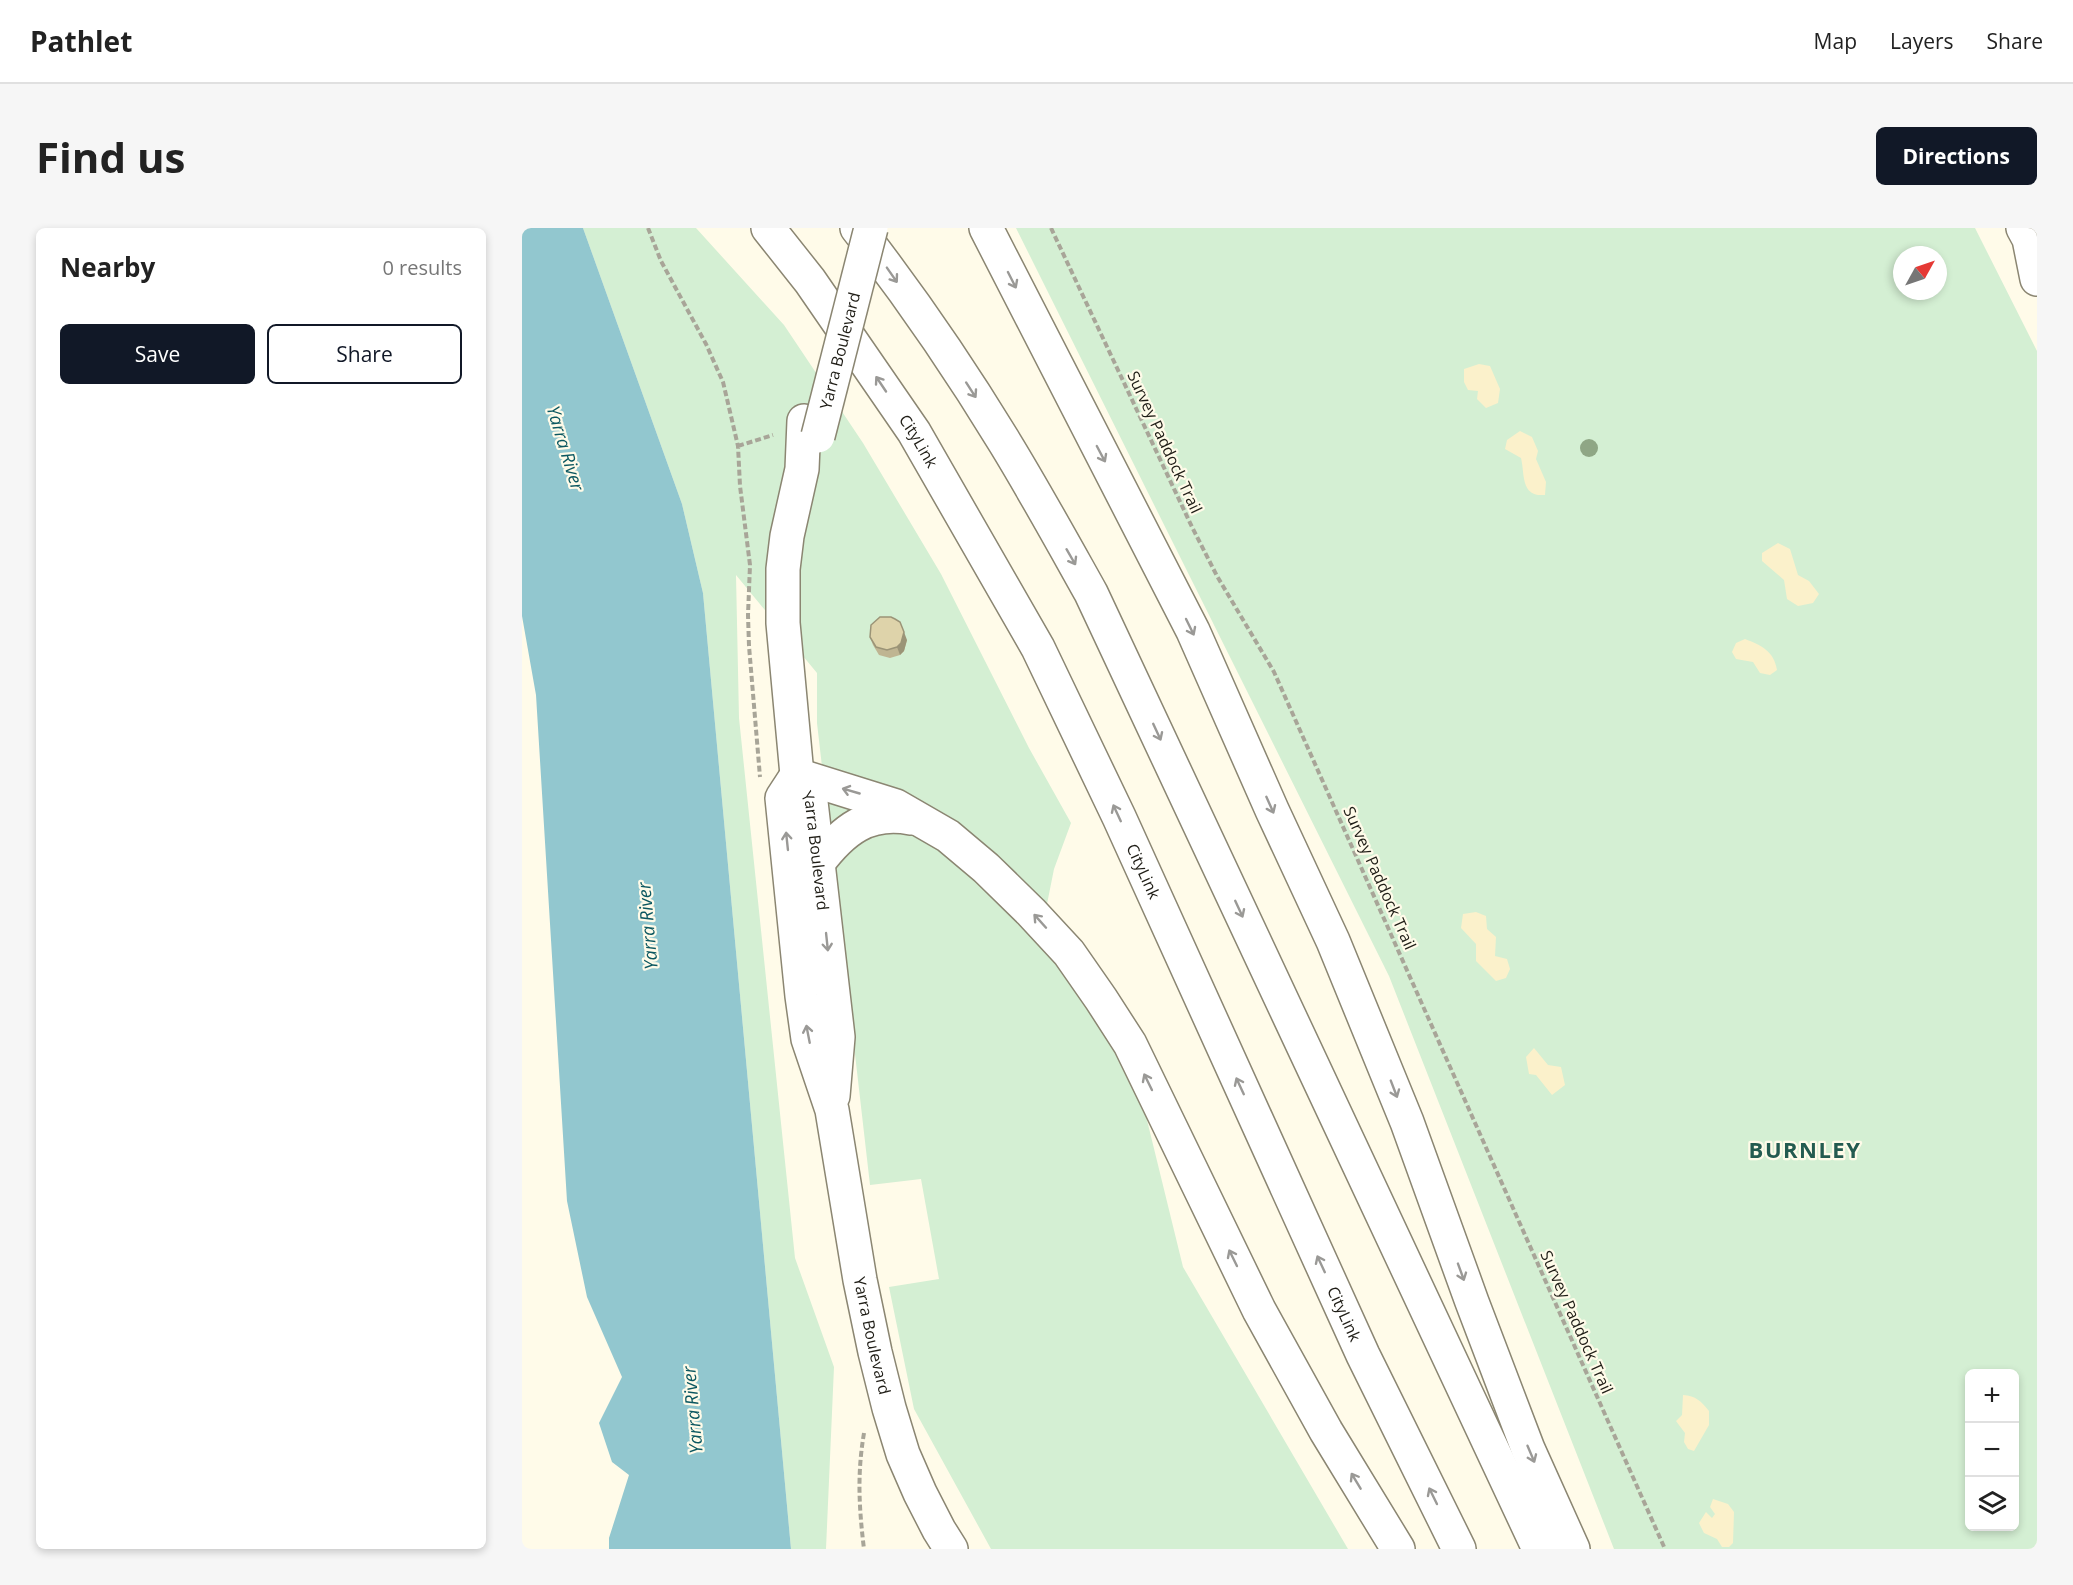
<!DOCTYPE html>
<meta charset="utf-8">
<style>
:root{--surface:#fff;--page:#f6f6f6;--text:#222;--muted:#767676;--line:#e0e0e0;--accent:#111827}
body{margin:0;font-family:"Open Sans",sans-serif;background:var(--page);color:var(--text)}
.controls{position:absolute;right:18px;bottom:18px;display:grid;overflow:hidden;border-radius:9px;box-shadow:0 3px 9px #0003}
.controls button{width:54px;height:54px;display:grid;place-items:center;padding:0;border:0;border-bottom:2px solid var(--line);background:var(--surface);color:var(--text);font:30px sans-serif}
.compass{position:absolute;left:1371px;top:18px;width:54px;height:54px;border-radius:50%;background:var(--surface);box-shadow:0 3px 9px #0003;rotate:50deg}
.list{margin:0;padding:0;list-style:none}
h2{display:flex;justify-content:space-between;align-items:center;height:78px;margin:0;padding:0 24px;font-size:26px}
h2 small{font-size:20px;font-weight:400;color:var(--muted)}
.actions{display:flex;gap:12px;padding:18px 24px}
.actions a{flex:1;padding:14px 0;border:2px solid var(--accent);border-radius:9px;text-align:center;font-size:21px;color:var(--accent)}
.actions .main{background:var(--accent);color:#fff}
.icon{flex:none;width:33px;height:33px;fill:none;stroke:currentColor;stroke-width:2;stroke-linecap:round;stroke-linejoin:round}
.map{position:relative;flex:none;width:1515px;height:1321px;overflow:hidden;border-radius:9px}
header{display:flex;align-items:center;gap:36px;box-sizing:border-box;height:84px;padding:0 30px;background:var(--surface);border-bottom:2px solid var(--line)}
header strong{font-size:28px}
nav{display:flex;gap:33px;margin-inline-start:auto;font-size:21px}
.intro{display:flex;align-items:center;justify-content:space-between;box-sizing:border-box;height:144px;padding:0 36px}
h1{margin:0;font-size:42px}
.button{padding:15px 27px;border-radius:9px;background:var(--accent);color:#fff;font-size:21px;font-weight:700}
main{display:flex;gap:36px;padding:0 36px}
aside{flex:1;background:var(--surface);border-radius:9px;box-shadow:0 3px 9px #0003}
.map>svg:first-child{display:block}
</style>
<header>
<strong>Pathlet</strong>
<nav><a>Map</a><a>Layers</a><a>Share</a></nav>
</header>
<div class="intro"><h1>Find us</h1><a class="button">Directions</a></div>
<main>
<aside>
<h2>Nearby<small>0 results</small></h2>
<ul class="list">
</ul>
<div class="actions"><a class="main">Save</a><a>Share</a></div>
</aside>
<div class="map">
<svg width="1515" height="1321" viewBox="0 0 1515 1321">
<rect width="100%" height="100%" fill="#fffbe9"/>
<!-- green -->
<path fill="#d4efd3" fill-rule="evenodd" d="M61,0H174L262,97L341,215L419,346L507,520L549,595L532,641L525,676L543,737L584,799L624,888L661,1039L826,1321H469L392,1181L367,1059L417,1051L399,951L348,957L295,495V445L214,347L217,490L273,1030L312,1139L304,1321H269L181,365L160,276Z
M494,0H1453L1515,123V1321H1092L867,748ZM1380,27H1416V63H1380ZM1448,1146H1492V1298H1448Z"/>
<!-- sand -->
<path fill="#fbf1cb" d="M957,136L968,138L978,161L976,175L964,180L955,171L956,163L946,162L942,154V141Z
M998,203L1010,209L1016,223L1014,231L1024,254L1023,267C998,269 1003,246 999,230L983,221L985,212Z
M1256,315L1268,321L1276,347L1287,353L1297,366L1291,375L1276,378L1265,371L1262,352L1240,333V325Z
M1223,411C1239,417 1252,423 1255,442L1248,447L1238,445L1231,434L1214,431L1210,424L1214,415Z
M954,684L964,688L965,701L974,709L973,728L985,731L988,741L984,750L974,753L954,733V716L939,700L941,686Z
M1012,820L1026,837L1039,839L1043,857L1030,867L1014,847L1007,846L1004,829Z
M1161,1167C1174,1168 1179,1173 1187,1183V1197L1172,1223L1166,1221L1162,1214L1163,1205L1154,1193L1160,1187Z
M1191,1271L1206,1276L1212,1284L1211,1315L1207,1319H1200L1195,1311L1182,1305L1177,1295L1184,1284L1190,1290L1193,1286L1188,1279Z"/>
<!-- water -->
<path fill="#92c7cf" d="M0,0H61L160,276L181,365L269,1321H87V1310L107,1247L90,1234L77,1195L100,1149L65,1069L45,973L14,467L0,388Z"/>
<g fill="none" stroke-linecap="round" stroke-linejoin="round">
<defs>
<g id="secondary">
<path id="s1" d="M282,193L280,241L265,308L261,341V395L275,547L289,574L316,809L311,868"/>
<path id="s2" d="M275,547L260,570L280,768L286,811L310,882L338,1052L353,1124L367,1180L381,1226L398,1265L417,1302L429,1321"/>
</g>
<path id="primary" d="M1501,0L1507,11L1515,51"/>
<g id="highway">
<path id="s3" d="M246,0L288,53L392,204L516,420L597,589L841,1127L937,1321"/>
<path d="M335,0C388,68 438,141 483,215C513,264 541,315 569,365L1017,1321"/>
<path d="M464,0L671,403L750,582L811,713L885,894L950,1074L1006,1221L1051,1321"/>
<path d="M275,547L374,578L426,608L464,640L509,684L547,725L579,771L608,816L737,1082L804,1203L876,1321"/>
<path d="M296,635C321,602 346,582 389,590"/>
</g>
</defs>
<!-- secondary casing -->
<use href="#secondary" stroke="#8b8672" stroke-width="36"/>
<!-- primary casing -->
<use href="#primary" stroke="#8b8672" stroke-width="36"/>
<!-- highway casing -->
<use href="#highway" stroke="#8b8672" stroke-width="36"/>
<!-- path -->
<path stroke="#a8a598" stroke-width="4" stroke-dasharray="6 3" stroke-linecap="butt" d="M126,0L139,33L184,116L201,154L216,218L218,258L228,337L226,387L227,418L238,549
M529,0L670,299L695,348L752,444L1143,1321
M216,218L251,207
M342,1205C335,1246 337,1280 342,1321"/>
<!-- secondary -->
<use href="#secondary" stroke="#fff" stroke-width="33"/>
<!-- primary -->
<use href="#primary" stroke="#fff" stroke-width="33"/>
<!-- highway -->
<use href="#highway" stroke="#fff" stroke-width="33"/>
<defs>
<g id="secondary-bridge">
<path id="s4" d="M296,208L349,0"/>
</g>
</defs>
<!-- secondary-bridge casing -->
<use href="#secondary-bridge" stroke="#8b8672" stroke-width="36" stroke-linecap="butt"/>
<!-- secondary-bridge -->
<use href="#secondary-bridge" stroke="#fff" stroke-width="33"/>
</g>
<!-- trees -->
<circle fill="#8fa685" cx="1067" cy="220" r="9"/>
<!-- wall -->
<path fill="#bfb592" d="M348,409L385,412L382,423L378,427L368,430L357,427L351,417Z"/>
<!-- shaded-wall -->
<path fill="#9b9477" d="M382,404L385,412L382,423L378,427L375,419Z"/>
<!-- building -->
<path fill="#ded3aa" stroke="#9b9477" stroke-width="1.5" d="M358,389H369L373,391L378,394L382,404L379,415L375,419L365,422L354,419L348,409L349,397Z"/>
<!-- one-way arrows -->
<defs><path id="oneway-shaft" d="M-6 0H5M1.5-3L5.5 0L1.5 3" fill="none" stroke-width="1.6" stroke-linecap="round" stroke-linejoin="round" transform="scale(1.5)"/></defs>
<g stroke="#9a9996">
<use href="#oneway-shaft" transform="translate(370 47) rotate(55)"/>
<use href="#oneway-shaft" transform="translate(490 52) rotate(63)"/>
<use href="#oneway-shaft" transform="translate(359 156) rotate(-124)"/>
<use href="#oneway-shaft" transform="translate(449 162) rotate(57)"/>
<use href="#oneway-shaft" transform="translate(579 226) rotate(62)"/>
<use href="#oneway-shaft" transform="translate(549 329) rotate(60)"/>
<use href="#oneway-shaft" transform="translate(668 399) rotate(64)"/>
<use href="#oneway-shaft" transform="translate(635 504) rotate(65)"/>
<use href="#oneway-shaft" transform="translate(329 563) rotate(-164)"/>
<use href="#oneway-shaft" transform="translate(748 577) rotate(66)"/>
<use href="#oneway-shaft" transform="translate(595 585) rotate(-115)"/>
<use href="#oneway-shaft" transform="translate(265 613) rotate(-96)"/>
<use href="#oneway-shaft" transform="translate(717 681) rotate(65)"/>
<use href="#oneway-shaft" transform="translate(518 693) rotate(-132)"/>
<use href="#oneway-shaft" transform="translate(305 714) rotate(84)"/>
<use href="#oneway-shaft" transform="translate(286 806) rotate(-101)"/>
<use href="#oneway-shaft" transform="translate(626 854) rotate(-116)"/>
<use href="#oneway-shaft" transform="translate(718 858) rotate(-115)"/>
<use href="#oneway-shaft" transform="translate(872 861) rotate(69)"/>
<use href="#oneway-shaft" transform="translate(711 1030) rotate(-116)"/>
<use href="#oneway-shaft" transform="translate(799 1036) rotate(-115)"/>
<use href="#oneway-shaft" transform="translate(939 1044) rotate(70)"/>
<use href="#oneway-shaft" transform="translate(1009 1226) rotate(67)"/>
<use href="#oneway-shaft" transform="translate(834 1253) rotate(-121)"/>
<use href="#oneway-shaft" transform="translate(911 1268) rotate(-116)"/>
</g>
<g text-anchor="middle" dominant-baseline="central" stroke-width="4.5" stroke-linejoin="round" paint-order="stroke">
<!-- street labels -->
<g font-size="16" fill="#1f1d16" stroke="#fffbe9">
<text stroke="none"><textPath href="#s4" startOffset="88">Yarra Boulevard</textPath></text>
<text stroke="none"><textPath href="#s3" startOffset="261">CityLink</textPath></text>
<text transform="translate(643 214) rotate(65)">Survey Paddock Trail</text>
<text stroke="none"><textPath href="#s1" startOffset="436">Yarra Boulevard</textPath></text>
<text stroke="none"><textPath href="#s3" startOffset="747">CityLink</textPath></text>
<text transform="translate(858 650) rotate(66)">Survey Paddock Trail</text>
<text stroke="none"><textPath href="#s3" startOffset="1233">CityLink</textPath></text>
<text transform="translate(1055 1094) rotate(66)">Survey Paddock Trail</text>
<text stroke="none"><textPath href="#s2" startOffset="574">Yarra Boulevard</textPath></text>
</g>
<!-- water labels -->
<g font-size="18" font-style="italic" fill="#0b5760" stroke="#fffbe9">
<text transform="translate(44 220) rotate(73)">Yarra River</text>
<text transform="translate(125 698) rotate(-95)">Yarra River</text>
<text transform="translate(170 1182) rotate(-95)">Yarra River</text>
</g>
<!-- district labels -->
<g font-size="22" font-weight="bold" letter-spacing="1.5" fill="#245b50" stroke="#fffbe9">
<text x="1283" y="921">BURNLEY</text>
</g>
</g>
</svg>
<div class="controls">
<button>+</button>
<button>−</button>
<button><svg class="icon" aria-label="layers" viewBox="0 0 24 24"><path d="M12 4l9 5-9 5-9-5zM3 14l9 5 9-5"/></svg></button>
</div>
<svg class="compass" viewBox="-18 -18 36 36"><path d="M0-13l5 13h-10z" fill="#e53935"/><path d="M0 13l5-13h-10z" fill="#767676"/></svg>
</div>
</main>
